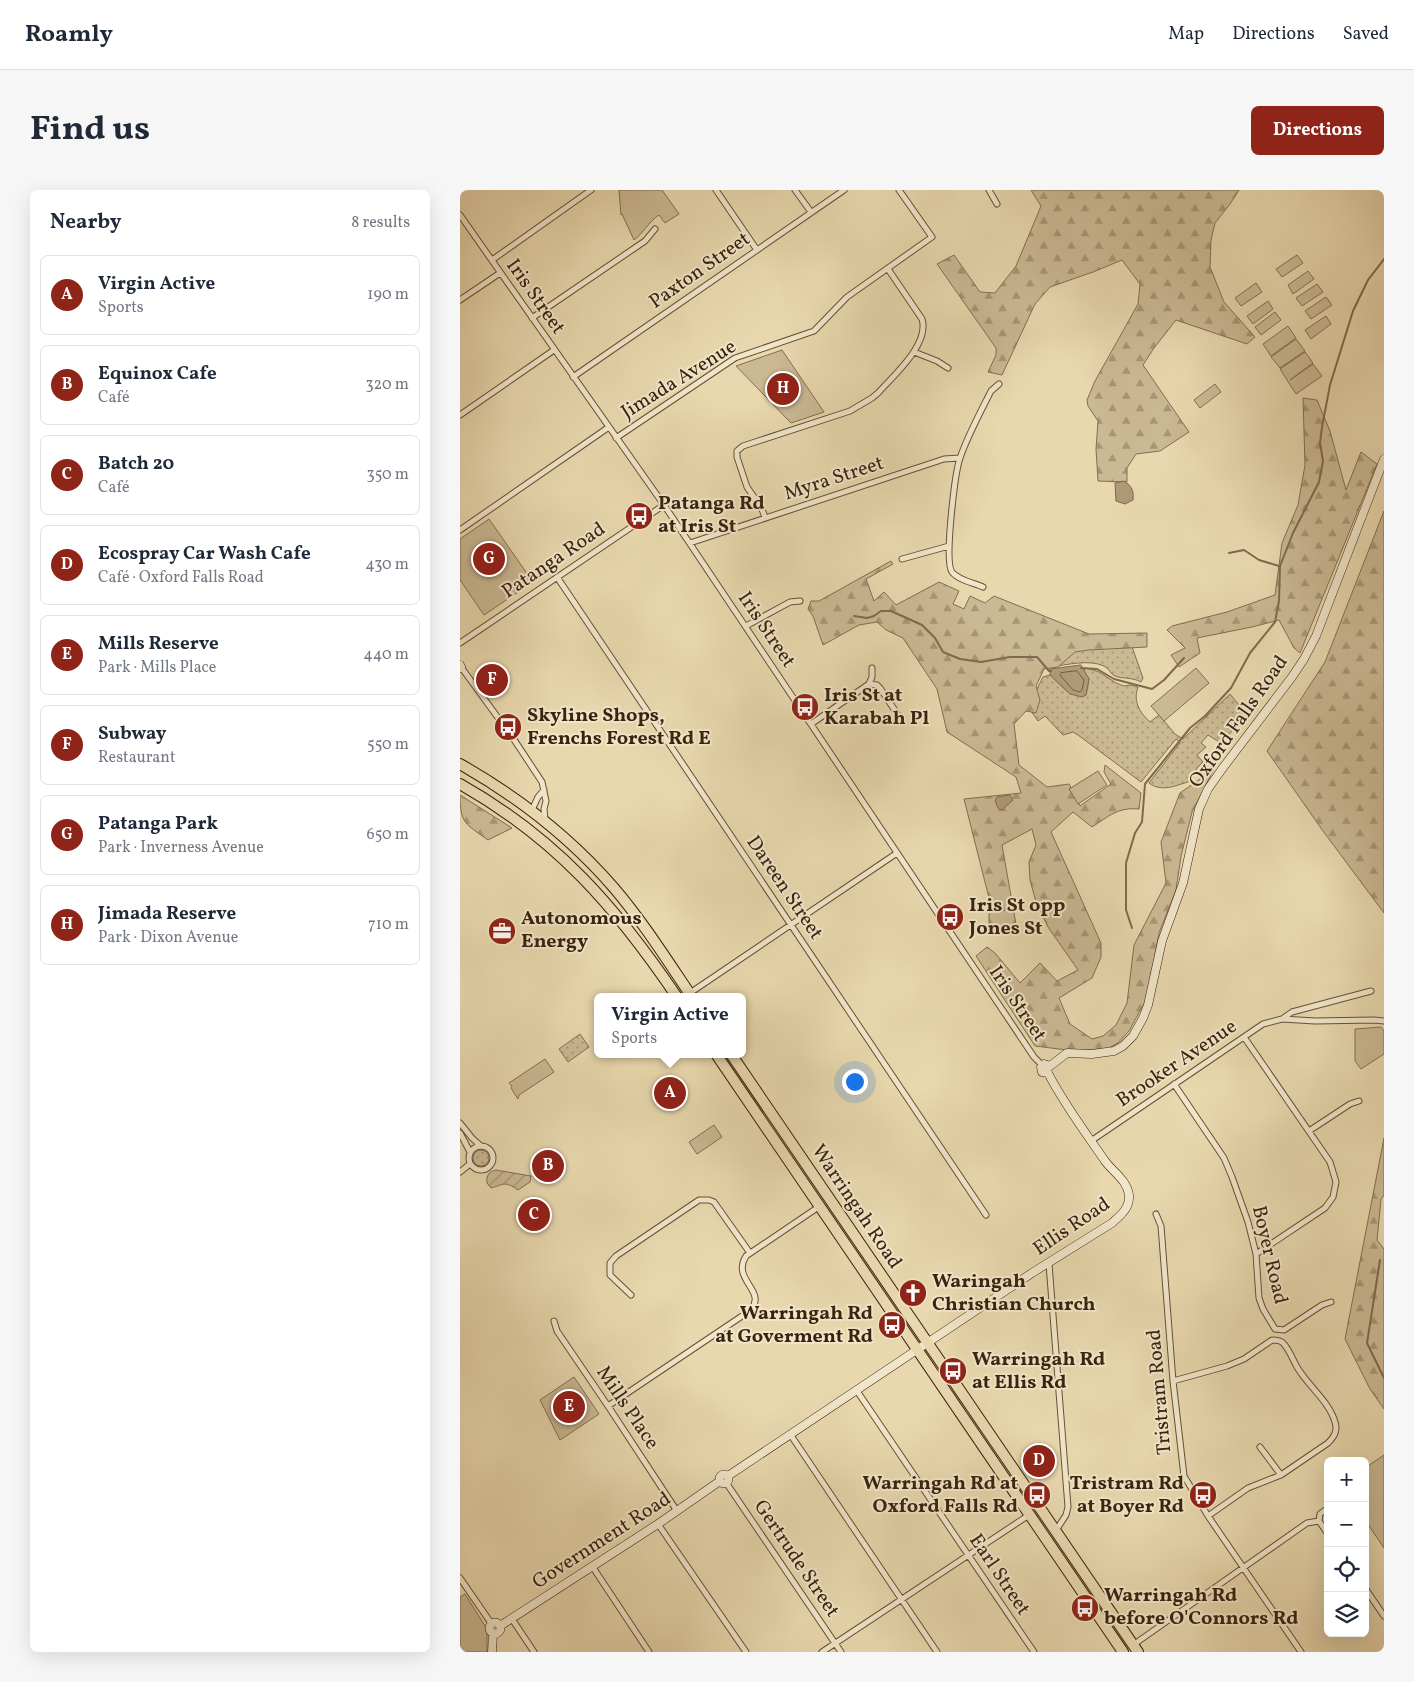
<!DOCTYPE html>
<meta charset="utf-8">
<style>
:root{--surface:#fff;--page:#f6f6f7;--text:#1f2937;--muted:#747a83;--line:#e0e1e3;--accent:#8f2418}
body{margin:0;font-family:Vollkorn,serif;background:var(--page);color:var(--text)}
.controls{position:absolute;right:15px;bottom:15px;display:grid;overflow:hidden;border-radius:8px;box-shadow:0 5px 20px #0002}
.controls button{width:45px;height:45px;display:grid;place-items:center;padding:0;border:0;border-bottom:1px solid var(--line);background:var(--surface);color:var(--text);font:25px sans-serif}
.you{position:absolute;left:394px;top:891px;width:18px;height:18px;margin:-12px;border:4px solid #fff;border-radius:50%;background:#1a73e8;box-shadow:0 0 0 8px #1a73e833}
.badge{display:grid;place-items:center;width:32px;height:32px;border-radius:50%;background:var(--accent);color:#fff;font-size:16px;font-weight:700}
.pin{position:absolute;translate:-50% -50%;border:2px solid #fff;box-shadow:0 1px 5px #0006}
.popup{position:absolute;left:134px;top:803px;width:152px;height:65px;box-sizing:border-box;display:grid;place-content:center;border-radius:8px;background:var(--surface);filter:drop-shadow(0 1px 4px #0005);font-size:16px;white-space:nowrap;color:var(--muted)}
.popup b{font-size:19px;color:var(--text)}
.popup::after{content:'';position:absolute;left:50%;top:100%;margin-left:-10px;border:10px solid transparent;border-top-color:var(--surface)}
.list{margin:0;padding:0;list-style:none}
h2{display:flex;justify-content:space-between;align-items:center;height:65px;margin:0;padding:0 20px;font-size:21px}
h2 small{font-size:16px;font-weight:400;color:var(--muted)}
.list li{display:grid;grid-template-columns:32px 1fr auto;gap:15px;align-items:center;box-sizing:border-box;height:80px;margin:0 10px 10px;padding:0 10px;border:1px solid var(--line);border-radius:8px}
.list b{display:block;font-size:19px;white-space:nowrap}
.list p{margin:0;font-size:16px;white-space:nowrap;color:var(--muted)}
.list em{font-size:16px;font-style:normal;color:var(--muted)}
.icon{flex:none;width:28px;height:28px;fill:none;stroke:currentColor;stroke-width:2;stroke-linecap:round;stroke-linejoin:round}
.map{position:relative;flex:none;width:924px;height:1462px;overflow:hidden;border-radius:8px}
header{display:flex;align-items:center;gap:30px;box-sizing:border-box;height:70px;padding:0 25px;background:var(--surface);border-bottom:1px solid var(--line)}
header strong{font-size:24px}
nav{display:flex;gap:28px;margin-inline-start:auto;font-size:18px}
.intro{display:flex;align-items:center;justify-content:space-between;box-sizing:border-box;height:120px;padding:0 30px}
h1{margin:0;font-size:35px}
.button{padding:12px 22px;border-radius:8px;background:var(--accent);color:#fff;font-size:18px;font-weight:700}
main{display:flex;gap:30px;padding:0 30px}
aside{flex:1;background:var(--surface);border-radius:8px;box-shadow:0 5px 20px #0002}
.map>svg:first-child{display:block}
</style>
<header>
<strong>Roamly</strong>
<nav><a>Map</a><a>Directions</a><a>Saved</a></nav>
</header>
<div class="intro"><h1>Find us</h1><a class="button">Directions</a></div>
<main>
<aside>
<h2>Nearby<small>8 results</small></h2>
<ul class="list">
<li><span class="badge">A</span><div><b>Virgin Active</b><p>Sports</p></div><em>190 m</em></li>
<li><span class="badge">B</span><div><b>Equinox Cafe</b><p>Café</p></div><em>320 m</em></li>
<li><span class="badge">C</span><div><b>Batch 20</b><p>Café</p></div><em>350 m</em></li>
<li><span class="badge">D</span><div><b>Ecospray Car Wash Cafe</b><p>Café · Oxford Falls Road</p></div><em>430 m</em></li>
<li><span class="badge">E</span><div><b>Mills Reserve</b><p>Park · Mills Place</p></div><em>440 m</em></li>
<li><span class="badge">F</span><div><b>Subway</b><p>Restaurant</p></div><em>550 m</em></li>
<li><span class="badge">G</span><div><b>Patanga Park</b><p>Park · Inverness Avenue</p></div><em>650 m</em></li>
<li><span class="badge">H</span><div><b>Jimada Reserve</b><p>Park · Dixon Avenue</p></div><em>710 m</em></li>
</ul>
</aside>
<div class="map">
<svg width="924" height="1462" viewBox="0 0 924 1462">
<defs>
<pattern id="grass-dots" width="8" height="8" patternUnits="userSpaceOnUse" patternTransform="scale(1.25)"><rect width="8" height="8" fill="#cbb993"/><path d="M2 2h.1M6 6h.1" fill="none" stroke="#a69676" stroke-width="1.8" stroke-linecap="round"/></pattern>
<pattern id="forest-firs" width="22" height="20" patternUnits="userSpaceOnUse" patternTransform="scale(1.25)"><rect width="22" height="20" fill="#cbb993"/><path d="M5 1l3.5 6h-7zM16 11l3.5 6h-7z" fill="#a69676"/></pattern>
<pattern id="garden-furrows" width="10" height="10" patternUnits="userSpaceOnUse" patternTransform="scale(1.25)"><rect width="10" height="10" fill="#cbb993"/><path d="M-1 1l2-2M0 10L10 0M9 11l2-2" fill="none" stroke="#a69676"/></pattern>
</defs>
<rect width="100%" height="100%" fill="#e9d8ae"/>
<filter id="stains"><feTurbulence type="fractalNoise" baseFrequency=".004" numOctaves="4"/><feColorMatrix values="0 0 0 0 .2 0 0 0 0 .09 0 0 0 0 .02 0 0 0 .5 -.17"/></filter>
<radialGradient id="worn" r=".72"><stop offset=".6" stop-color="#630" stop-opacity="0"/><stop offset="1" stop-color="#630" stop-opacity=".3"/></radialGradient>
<!-- grass -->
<path fill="url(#grass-dots)" stroke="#826e50" d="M671,454L683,488L681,492C672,487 662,489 655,486C650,484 649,478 644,476C628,469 607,475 590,477L609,461Z
M627,478L639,482L656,493L664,496L670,495L678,497C673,511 679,522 690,532L699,525L715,544L723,549L770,504L787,525L761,553L748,545L741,553L746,557L737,565L743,572L737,578L731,591C717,595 702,603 689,593L720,553L716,549L681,592L618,545L613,542L603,545L585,526L578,531L568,517L583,487L590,485L610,504L624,506L626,505L629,489L623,480Z
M120,844L129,857L108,872L99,859Z
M13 968a8 8 0 1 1 16 0a8 8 0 1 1-16 0Z"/>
<!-- forest -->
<path fill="url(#forest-firs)" stroke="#826e50" d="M571,0H779L770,14L755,33L751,50L750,77L764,112L795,147L787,154L716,130L694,158L683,175L729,242L700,261L676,264L667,278V292L638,291L636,259L638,231L628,216L627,210L635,191L678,114L680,94L662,70L633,82L590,97L575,114L542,185L528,182L536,165V158L477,74L494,65L520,102L535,103L556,76L581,16Z
M843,208L857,210L870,241L886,300L901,262L917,274L840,463L834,458L819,430L792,437L737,448L740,463L719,477L711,465L725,458L707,440L712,436L767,422L815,405L822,353L838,315L845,275Z
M924,321V723L863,641L807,561L865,472Z
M431,371L433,374L406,389L414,411L424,402L436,415L479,392L499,401L493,414L504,419L510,406L525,413L534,406L629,444L687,443V457L629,460L615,462L598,477L584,479L576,496L580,510L576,523L566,521L554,534L559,575L587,597L609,594L620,616L651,594L644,582L645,575L681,603L679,619C658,617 649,626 632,637L613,622L591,642L641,753V767L632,788L599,808L610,834L632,849L643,846L656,835L667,813L674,755L706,693L701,652L720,603L740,589L751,577L756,575L732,622L721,666L716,700L699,743L687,808L669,841L658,853L645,860H607L575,856L516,766L527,757L535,763L560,793L580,773L597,791L618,780L588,737L576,712L570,690L569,672L576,655L572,639L542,655L557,740L547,743L529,734V708L504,609L561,603L556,587L487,542L477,499L443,448L426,440L417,432L399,435L363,455L353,426L348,419L351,411H359Z
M0,605L52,638L28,650C6,634 0,634 0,605Z
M924,948V1005L921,1009L917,1050L924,1059V1219L910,1199L885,1149Z"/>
<!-- park -->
<path fill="#cbb993" stroke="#826e50" d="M159,0H202L219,24L205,33L199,25C188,32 184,43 174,50L162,24L161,25Z
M837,65L843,73L822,87L816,79Z
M848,81L854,89L833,104L828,95Z
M796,93L802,102L781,116L775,108Z
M857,94L863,102L842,116L836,108Z
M866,107L872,115L851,129L845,121Z
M808,111L813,119L793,134L787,126Z
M815,122L821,130L801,145L795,137Z
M866,126L871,134L851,149L845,140Z
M828,136L836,148L811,166L803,154Z
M836,149L845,161L820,178L811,167Z
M322,160L364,222L331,233L276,176Z
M845,162L853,173L830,190L853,174L862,186L836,204L820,179Z
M755,194L761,202L740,218L734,210Z
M29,329L73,392L24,425L0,390V349Z
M736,478L749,493L704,531L691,516Z
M638,581L647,595L618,614L609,599Z
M921,837L924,841V864L901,879L895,871V839Z
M85,869L94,882L59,905L58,909L51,898L52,896L49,893Z
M254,935L262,947L237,964L229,952Z
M114,1187L139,1224L100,1250L80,1210Z
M924,1265V1358L905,1330V1278Z
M5,1404L25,1436L27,1444V1462H0V1407Z"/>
<!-- garden -->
<path fill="url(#garden-furrows)" stroke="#826e50" d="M36,980L71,986L70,992L58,1000C45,991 45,994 31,998L27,993C26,986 29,981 36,980Z"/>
<!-- water -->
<path fill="#ae9a77" stroke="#806a4d" d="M664,291C672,296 674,301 673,310L665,314L656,311L655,293Z
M621,475L629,489L626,505L622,507L610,504L590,485V479Z
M550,605L553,610L542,620L538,618L535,611L537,607Z"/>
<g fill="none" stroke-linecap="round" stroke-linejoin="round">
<!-- shore -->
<path stroke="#745e42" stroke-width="1" d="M617,481L624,490L622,500L620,502L613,500L600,485L601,483Z"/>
<!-- stream -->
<path stroke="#806a4d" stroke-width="2" d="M769,363L784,360L799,370L819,376
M394,426L407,428L414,426L421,421H431L462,435L475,448L483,462L500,469L521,472L550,467H577L589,481H591
M621,478L637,479L654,489L692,499L704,490L724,468
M672,738L666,720V673L675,643L682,632L685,594L730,538L745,526L771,498L790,463L815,432L819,411L820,376L833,343L859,292L863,271L860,253L862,237L870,195L893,121L908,90L924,69
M920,1070L907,1153L924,1188"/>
<defs>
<path id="street" d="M256,0L297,60
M335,0L351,22
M529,0L537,14
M0,25L204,315L574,867L582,875
M32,70L131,0
M0,110L40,83
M72,128L185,51L195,39
M454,162L477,171L488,178
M113,187L384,0
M0,225L94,160
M156,248L275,168L354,141L387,107L472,47L439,0
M305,327L301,317L287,297L277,267V261L283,256L390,221L412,208L418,203C433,186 470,154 462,129L428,79
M0,340L149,237
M230,353L484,269L500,268
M442,369L489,356
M97,387L526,1025
M523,397C514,393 498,390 492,382C484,371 495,283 500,268C508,245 520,223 531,201L539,194
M286,436L330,412L340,411
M0,453L204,315
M1,477L55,551L82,592L86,611L84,619L85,630
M409,494L417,495L420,498L442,531
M351,534L409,494L412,487V478
M72,620L78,607L84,600
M230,803L437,663
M822,829L832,822L911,801
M784,847L870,972L876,992L873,1007L865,1018L796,1064
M714,894L764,968L772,987L788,1032L796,1064L799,1108L803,1119L815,1139L824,1140L862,1115L871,1112
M0,933L12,948L21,956
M849,941L890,914L899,911
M0,943L10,962
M631,951L803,834L822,829L855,831L914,830L924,831
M9 968a12 12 0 1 1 24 0a12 12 0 1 1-24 0Z
M0,982L10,974
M696,1024L701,1036L713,1191L724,1286L748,1326L841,1462
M589,1074L608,1317L606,1325L595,1342
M171,1105L150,1085V1073L156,1066L239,1010H249L254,1012L290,1063
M94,1131L97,1141L148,1216L217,1321
M713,1191L767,1176L784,1169L812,1150C816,1150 820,1150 823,1153C829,1159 833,1170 837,1177C848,1196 869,1211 875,1232C878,1241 874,1247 868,1253L821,1285L788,1298L748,1326
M397,1201L574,1462
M148,1216L291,1120C307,1100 271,1090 286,1066L360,1016
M330,1244L477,1462
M800,1257L821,1285
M267,1294L381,1462
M859,1331L868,1344
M198,1334L286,1462
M132,1376L189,1462
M0,1388L31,1433
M905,1398L924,1426
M52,1429L74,1462
M673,1455L847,1333L859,1331L860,1324L868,1318
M362,1462L569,1325"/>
<path id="secondary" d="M0,475L1,477L0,478
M590,876L607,863L632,864L654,861L663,856L673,846L683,828L688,815L702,751L723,693L739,619L748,599L762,579L832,487L844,469L856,446L924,269
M588,883L582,882L581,877L584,874L590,876
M259.5 1289a4.5 4.5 0 1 1 9 0a4.5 4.5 0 1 1-9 0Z
M268,1286L572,1083L652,1033C661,1025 670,1018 669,1005C667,990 653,982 645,971C625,942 604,914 588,883
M29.5 1438a5.5 5.5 0 1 1 11 0a5.5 5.5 0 1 1-11 0Z
M40,1436L198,1334L260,1291
M32,1462L33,1443"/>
<path id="highway" d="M0,574C58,607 110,647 154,698C183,732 207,770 232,807
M0,594C96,648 156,717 217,807
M256,864L663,1462
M271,864L678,1462"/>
</defs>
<!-- street casing -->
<use href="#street" stroke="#665035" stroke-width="7"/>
<!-- secondary casing -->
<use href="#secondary" stroke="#3a220d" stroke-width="9"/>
<!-- highway casing -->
<use href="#highway" stroke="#3a220d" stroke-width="12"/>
<!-- street -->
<use href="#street" stroke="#f1e6ca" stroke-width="5"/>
<!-- secondary -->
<use href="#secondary" stroke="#f1e6ca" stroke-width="8"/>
<!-- highway -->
<use href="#highway" stroke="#e9d8ae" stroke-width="10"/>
</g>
<!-- icons -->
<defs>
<symbol id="bus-disc" viewBox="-11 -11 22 22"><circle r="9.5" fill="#8f2418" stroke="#f1e6ca"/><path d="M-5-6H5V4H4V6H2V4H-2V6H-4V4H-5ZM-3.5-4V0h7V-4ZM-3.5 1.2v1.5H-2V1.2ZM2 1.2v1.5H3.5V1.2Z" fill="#fff"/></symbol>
<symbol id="office-disc" viewBox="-11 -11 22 22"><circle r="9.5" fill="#8f2418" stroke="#f1e6ca"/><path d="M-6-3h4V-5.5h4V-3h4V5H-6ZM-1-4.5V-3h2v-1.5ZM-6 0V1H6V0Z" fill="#fff"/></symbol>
<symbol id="church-disc" viewBox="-11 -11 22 22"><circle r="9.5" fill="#8f2418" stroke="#f1e6ca"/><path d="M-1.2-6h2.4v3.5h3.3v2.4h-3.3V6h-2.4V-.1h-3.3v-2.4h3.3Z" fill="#fff"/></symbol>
</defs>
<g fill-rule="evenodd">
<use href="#bus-disc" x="163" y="310" width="32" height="32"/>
<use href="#bus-disc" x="329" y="501" width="32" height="32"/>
<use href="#bus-disc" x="32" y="521" width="32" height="32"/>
<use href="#bus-disc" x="474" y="711" width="32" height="32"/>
<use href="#office-disc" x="26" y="725" width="32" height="32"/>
<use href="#church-disc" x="437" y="1087" width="32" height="32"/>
<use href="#bus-disc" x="416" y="1119" width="32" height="32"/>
<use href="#bus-disc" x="477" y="1165" width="32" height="32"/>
<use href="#bus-disc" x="561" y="1289" width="32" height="32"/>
<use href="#bus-disc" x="727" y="1289" width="32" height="32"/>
<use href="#bus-disc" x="609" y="1402" width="32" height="32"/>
</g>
<g text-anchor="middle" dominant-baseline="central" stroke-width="4" stroke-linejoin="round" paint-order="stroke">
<!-- street labels -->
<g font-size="20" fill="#3a220d" stroke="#f1e6ca">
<text transform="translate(240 81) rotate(-35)">Paxton Street</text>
<text transform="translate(75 107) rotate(55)">Iris Street</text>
<text transform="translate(219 190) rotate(-32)">Jimada Avenue</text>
<text transform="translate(374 289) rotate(-18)">Myra Street</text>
<text transform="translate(94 371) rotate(-34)">Patanga Road</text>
<text transform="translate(306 440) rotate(56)">Iris Street</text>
<text transform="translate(779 532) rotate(-55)">Oxford Falls Road</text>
<text transform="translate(324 698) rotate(56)">Dareen Street</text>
<text transform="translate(557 814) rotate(56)">Iris Street</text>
<text transform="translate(717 874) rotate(-34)">Brooker Avenue</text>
<text transform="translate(396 1017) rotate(56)">Warringah Road</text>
<text transform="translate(612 1037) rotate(-34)">Ellis Road</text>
<text transform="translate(809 1065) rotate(77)">Boyer Road</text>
<text transform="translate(700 1202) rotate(-95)">Tristram Road</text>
<text transform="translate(167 1218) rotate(56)">Mills Place</text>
<text transform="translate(142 1351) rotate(-33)">Government Road</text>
<text transform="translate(336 1369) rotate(56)">Gertrude Street</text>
<text transform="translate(539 1385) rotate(56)">Earl Street</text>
</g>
<!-- poi labels -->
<g font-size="20" font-weight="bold" fill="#3a220d" stroke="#f1e6ca" text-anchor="start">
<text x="198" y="314">Patanga Rd<tspan x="198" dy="23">at Iris St</tspan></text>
<text x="364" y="506">Iris St at<tspan x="364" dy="23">Karabah Pl</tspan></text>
<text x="67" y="526">Skyline Shops,<tspan x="67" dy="23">Frenchs Forest Rd E</tspan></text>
<text x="509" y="716">Iris St opp<tspan x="509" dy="23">Jones St</tspan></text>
<text x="61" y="729">Autonomous<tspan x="61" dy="23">Energy</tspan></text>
<text x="472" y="1092">Waringah<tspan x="472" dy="23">Christian Church</tspan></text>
<text x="413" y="1124" text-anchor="end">Warringah Rd<tspan x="413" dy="23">at Goverment Rd</tspan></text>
<text x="512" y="1170">Warringah Rd<tspan x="512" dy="23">at Ellis Rd</tspan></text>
<text x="558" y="1294" text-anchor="end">Warringah Rd at<tspan x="558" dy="23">Oxford Falls Rd</tspan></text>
<text x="724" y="1294" text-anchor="end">Tristram Rd<tspan x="724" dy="23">at Boyer Rd</tspan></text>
<text x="644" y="1406">Warringah Rd<tspan x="644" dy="23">before O'Connors Rd</tspan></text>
</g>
</g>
<rect width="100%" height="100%" filter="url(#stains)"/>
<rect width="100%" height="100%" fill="url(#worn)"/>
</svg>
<div class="controls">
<button>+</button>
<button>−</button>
<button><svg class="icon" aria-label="locate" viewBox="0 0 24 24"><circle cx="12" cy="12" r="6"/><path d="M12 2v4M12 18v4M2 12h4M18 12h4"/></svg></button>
<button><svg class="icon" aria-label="layers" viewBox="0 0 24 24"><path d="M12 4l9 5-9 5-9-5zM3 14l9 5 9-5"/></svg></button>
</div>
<div class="you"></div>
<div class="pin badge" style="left:210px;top:903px">A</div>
<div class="popup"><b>Virgin Active</b>Sports</div>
<div class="pin badge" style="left:88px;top:976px">B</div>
<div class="pin badge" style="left:74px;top:1025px">C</div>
<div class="pin badge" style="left:579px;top:1271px">D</div>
<div class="pin badge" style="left:109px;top:1217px">E</div>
<div class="pin badge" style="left:32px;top:490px">F</div>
<div class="pin badge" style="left:29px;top:369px">G</div>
<div class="pin badge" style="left:323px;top:199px">H</div>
</div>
</main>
